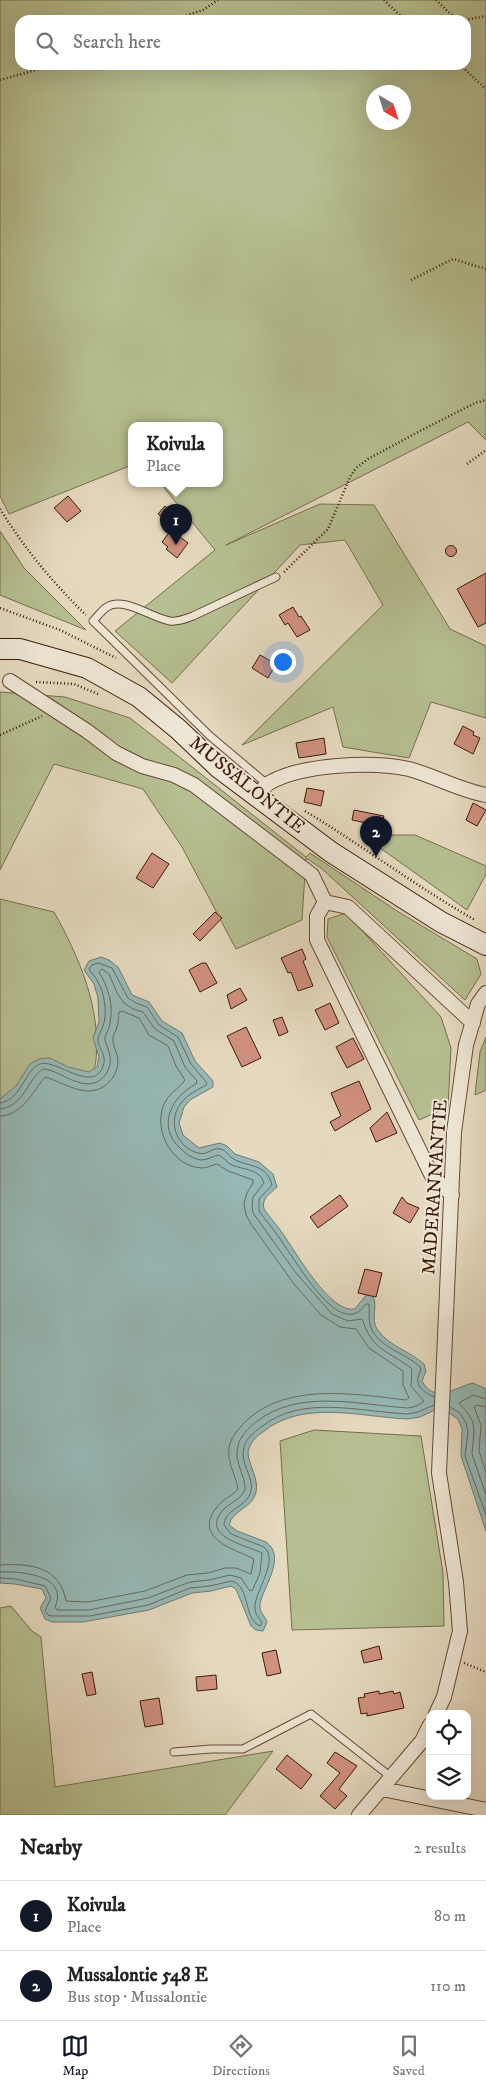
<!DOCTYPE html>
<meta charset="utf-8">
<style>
:root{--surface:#fff;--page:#f2f2f2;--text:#222;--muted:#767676;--line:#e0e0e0;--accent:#111827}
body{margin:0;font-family:"IM FELL DW Pica",serif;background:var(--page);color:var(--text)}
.controls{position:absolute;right:15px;bottom:15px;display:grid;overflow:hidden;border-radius:10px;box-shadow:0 5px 20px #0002}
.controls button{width:45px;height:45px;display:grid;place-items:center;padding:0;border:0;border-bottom:1px solid var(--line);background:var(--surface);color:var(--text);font:25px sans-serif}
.compass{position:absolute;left:366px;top:85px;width:45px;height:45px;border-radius:50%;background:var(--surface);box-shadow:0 5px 20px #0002;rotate:141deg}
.you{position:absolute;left:282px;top:661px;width:18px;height:18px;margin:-12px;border:4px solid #fff;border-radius:50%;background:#1a73e8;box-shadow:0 0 0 8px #1a73e833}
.badge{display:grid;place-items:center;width:32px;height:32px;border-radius:50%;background:var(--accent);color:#fff;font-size:16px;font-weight:700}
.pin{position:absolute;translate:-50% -41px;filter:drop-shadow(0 1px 2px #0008)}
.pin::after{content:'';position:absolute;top:26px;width:18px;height:15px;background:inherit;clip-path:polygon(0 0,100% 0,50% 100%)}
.popup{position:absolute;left:128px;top:422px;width:95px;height:65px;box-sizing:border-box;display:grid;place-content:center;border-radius:10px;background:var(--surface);filter:drop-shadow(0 1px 4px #0005);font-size:16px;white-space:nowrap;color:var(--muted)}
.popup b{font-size:19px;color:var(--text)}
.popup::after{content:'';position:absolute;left:50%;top:100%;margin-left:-10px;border:10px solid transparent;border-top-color:var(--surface)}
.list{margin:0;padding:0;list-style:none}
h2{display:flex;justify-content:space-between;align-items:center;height:65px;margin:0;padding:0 20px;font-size:21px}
h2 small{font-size:16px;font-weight:400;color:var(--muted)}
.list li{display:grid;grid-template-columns:32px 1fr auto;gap:15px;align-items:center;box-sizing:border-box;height:70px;padding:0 20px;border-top:1px solid var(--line)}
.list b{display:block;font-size:19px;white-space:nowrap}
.list p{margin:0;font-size:16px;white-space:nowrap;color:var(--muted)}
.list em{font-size:16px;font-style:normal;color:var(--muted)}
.icon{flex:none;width:28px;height:28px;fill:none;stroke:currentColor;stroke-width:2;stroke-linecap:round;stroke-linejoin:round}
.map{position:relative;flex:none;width:486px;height:1815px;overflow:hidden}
.search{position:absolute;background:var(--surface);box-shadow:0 5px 20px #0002;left:15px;right:15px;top:15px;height:55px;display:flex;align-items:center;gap:12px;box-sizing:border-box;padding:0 18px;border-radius:15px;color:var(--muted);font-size:19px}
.sheet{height:205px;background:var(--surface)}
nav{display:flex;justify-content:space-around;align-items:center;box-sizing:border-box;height:70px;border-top:1px solid var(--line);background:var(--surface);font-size:14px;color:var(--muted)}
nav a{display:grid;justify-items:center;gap:2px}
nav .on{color:var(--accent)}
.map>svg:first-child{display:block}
</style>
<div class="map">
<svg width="486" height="1815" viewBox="0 0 486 1815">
<rect width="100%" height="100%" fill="#e5d9bf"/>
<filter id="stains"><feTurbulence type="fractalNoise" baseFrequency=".004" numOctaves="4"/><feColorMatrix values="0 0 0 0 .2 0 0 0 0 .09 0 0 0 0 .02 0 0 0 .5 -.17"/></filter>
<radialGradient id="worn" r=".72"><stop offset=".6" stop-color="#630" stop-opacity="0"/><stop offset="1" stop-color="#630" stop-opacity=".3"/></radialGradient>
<!-- green -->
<path fill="#b6bf91" stroke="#786e4c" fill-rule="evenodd" d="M0,0H486V440L468,422L226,545L320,504L374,505L450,629L486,646V718L431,702L409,758L343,747L333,707L242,745L383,605L345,540L300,545L172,683L115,631L215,550L161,484H220V426H132V465L9,514L0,496ZM20,20H466V65H20ZM374,92H404V122H374Z
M0,531L24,568L86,630L0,595Z
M0,692L65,697L130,718L306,857L310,853L397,911L477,959L481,974L465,1000L321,868L306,858L302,920L236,949L182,847L143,789L54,764L0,870Z
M362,835H415L486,866V874L467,910Z
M0,899L54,912C79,957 101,1007 96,1060C95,1071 89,1083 86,1093L0,1114Z
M346,913L441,1017L451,1048L448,1107L419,1120L327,937L328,919Z
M486,1037V1090L475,1095L480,1052Z
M314,1430L421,1436L443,1573L444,1626L292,1630L280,1441Z
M11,1606L32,1631L41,1637L55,1787L273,1751L225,1815H0V1608Z"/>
<!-- water -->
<path fill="#96b9b7" stroke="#727a70" d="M101,957L109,960L118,967L132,995L149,1002L162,1021L182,1033L195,1061L213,1081V1087L190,1100L184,1107L179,1123L183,1135L199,1148L220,1143L227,1146L235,1154L259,1162L273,1174L277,1187C270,1194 261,1198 264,1209C270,1218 277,1225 283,1234C296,1252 330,1314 355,1309L367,1294L372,1295C379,1305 370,1318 377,1329C388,1346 410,1351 424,1364L426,1371L422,1381C435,1405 455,1387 473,1383L486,1389V1531L461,1456L462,1429L458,1419L446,1411L435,1410L420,1417L408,1419C361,1417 303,1399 263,1432C255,1437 249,1444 248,1453C249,1466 259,1479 256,1492C253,1508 232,1510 229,1525L237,1531L266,1542C287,1557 263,1587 260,1604C259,1612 265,1616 267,1622L263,1631L256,1630L251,1626L236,1589L231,1586L211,1591L192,1593L149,1610L83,1622H52L45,1619L40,1608L46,1598L42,1589L15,1584L0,1583V1099L16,1086L30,1064L39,1059L50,1058L68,1067L89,1072L97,1067L99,1057L93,1038L99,1022L98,998L94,984L84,970L89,961Z"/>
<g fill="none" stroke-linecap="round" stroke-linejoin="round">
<!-- shore -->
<path stroke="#686a5e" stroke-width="1" d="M0,1103C22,1100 24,1070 40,1064C56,1058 96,1097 104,1063C106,1054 97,1047 98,1038C99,1033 103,1028 104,1023C107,1011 104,992 98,982C96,977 92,974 89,969L92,965L98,963L112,968L128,998L136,1003L147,1007L159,1025L178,1037L191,1064L207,1083L206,1085C197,1090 187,1095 181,1103C167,1121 176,1147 198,1153C207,1156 212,1147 220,1149C226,1150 228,1155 232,1158C247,1168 266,1162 272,1185L259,1199V1211C265,1220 272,1227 278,1236C292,1255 321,1306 343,1313C354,1317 360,1312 366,1304H369C370,1310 368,1317 370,1324C375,1347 405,1352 420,1367L421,1370C413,1384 421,1391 434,1397
M0,1109C24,1107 28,1078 43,1069C57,1069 77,1088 94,1083C107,1079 113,1064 109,1052C108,1047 104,1042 105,1037C106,1033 110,1028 110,1023C114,1005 108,987 99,972L102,969L109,974L117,993L124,1003L133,1009L143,1012L155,1029L174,1041L185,1067L197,1081L196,1084C171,1097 156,1127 181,1149C186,1154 193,1159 201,1160C208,1160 213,1156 219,1155C224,1158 227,1163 232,1165C244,1170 260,1169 264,1183L253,1197L252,1205L253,1213L296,1273L332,1314L348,1321L362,1319C373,1352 388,1350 412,1369L411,1386L424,1401L417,1406L408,1408C359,1405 299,1388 256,1422C249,1428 240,1436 238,1446C233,1462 246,1475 245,1490C241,1499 232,1502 225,1508C197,1536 246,1545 262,1553L260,1573L252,1591L249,1590L241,1578L230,1575L209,1580L190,1582L148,1598L89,1610H57L55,1607C69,1575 21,1571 0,1572
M0,1116C23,1115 32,1092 45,1077C65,1083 90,1102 109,1082C115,1076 118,1068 118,1061C118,1053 112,1045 113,1038C113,1035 116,1031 117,1027C119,1022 118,1017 119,1012L122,1011L139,1018L149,1035L168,1046L176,1066L185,1080C179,1089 167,1094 163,1107C154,1132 173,1167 202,1168C207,1168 212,1165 217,1164L228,1171L253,1180V1183L247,1193L244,1203L246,1215L251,1224L294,1284L321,1315L340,1327L356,1329L369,1348L403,1371V1385L409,1398L406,1400C355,1394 286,1382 245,1422C238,1429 231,1437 229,1448C227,1463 236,1475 238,1489C232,1496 223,1499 217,1507C192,1538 234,1549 254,1559L251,1574L236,1568H225L208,1573L187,1575L145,1591L88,1602L66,1601C60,1567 31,1563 0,1565
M486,1399L473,1395L459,1403L467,1412L473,1422L474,1432L472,1454L486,1495
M450,1407L460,1413L466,1423L468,1432L465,1456L486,1515
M486,1407L476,1405L474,1407L481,1425L479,1451L486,1473
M0,1578L16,1579L45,1586L51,1598L45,1611L48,1615L52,1616H90L148,1605L190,1588L210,1586L232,1581C251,1587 243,1619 260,1626L262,1623C259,1618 255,1614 255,1608C254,1591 280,1561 264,1547L231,1534L224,1525C225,1508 248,1507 251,1491C254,1476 239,1463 244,1447C246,1439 254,1432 261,1427C302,1394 361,1412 408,1414L418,1412L434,1405"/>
</g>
<!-- building -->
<path fill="#d0907f" stroke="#3b1c06" d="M68,496L81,511L67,522L54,508Z
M165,506L176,516L169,523L158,514Z
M171,530L188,543L177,558L166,549L168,547L162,542Z
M445.5 551a5.5 5.5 0 1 1 11 0a5.5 5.5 0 1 1-11 0Z
M486,573V623L478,627L457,589Z
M293,607L299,617L301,616L310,630L297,637L288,623L285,625L279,615Z
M260,655L276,664L268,678L252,668Z
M463,726L474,732L473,735L480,738L473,754L454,744Z
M324,738L326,754L299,758L296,743Z
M307,788L324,791L321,806L304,802Z
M473,803L486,810L477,826L466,820Z
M354,810L384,816L381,826L352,820Z
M152,853L169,864L153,888L136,878Z
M215,912L222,918L200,941L193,934Z
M302,949L306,959L303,961L313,986L298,991L291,972L288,973L281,958Z
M202,963H206L217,983L200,992L189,970Z
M240,988L247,1000L231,1009L227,995Z
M330,1003L339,1023L325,1030L315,1010Z
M282,1017L288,1032L279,1036L273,1020Z
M246,1027L261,1058L242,1067L227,1036Z
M353,1038L364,1059L347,1068L336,1047Z
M359,1081L371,1109L335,1131L330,1122L341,1116L331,1093Z
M387,1112L397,1133L376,1142L370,1128Z
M340,1195L348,1206L318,1228L310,1217Z
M402,1197L407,1203L419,1208L410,1223L393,1213Z
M365,1269L382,1273L376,1297L358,1293Z
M379,1646L382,1659L364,1663L361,1651Z
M276,1650L281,1673L267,1676L262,1653Z
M92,1672L96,1694L87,1696L82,1674Z
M216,1675L217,1689L197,1691L196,1677Z
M379,1691V1694L393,1691L394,1694L400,1692L404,1708L367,1716V1713L361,1714L358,1698L365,1697L364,1694Z
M159,1698L163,1724L145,1727L140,1701Z
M335,1752L357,1766L339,1789L347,1796L335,1809L320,1796L340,1773L327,1763Z
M287,1755L312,1775L301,1789L276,1769Z"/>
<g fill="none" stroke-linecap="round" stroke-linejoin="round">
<defs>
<path id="lane" d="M267,784L210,736L93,621C97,617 101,611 107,607C123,596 152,618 170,621C178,622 185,619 193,616L276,577
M174,1752L211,1749H243L311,1714L391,1777"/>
<path id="street" d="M10,681L87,731L116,753L142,766L174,775L194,785L312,875L325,902
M257,797C260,793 264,786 269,783C302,764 372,761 409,769C435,776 459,790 486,795
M325,902L317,916V940L432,1176L452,1195
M325,902L348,907L473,1023
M436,1714L444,1697L460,1631L456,1582L439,1473L454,1132L466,1045L478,1004L486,993
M382,1789L486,1810
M359,1815L422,1741L430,1725"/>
<path id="secondary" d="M0,649H20L87,668L139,697L178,729L219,768L331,852L441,922L486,945"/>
</defs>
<!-- lane casing -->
<use href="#lane" stroke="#664b34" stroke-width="9"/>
<!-- street casing -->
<use href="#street" stroke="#664b34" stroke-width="16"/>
<!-- secondary casing -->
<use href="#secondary" stroke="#3b1c06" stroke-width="22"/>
<!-- path -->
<path stroke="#3b1c06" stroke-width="2.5" stroke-dasharray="1 2.5" stroke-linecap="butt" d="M384,0L405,20
M436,0L457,20
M173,20L203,10L218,0
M465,20L486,16
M460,65L486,89
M0,80L54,65
M411,280L453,259L486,269
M467,464L486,450
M0,509C25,549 52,582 86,615
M284,572L328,529L350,477L356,468L368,459L420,431L475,403L486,400
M0,608L60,630L116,658
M36,682L74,684L98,694
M0,735L42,716
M305,811C363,846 417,887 475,920
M464,1663L486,1672"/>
<!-- lane -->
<use href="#lane" stroke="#eee6d5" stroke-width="7"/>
<!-- street -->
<use href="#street" stroke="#eee6d5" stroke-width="14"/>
<!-- secondary -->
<use href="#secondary" stroke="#eee6d5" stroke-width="20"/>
</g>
<g text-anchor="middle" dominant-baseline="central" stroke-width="4" stroke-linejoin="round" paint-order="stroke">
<!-- street labels -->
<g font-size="19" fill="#3b1c06" stroke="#eee6d5">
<text transform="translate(247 785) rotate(39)">MUSSALONTIE</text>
<text transform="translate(435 1187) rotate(-86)">MADERANNANTIE</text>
</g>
</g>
<rect width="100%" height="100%" filter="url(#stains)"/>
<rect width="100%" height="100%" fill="url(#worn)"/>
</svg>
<div class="controls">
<button><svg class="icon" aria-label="locate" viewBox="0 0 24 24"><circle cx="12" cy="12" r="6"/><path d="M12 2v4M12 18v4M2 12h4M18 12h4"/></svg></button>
<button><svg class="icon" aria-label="layers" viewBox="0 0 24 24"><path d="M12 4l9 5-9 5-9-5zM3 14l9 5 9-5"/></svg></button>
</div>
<svg class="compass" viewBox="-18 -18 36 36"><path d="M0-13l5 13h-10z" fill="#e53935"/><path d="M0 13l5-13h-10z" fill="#767676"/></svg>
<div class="you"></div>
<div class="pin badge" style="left:176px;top:545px">1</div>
<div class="popup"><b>Koivula</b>Place</div>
<div class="pin badge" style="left:376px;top:857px">2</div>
<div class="search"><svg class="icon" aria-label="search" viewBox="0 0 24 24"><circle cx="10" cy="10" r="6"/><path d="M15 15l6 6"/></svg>Search here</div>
</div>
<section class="sheet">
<h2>Nearby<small>2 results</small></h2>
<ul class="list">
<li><span class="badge">1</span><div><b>Koivula</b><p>Place</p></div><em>80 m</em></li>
<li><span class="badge">2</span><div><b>Mussalontie 548 E</b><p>Bus stop · Mussalontie</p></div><em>110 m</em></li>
</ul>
</section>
<nav>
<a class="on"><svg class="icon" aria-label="map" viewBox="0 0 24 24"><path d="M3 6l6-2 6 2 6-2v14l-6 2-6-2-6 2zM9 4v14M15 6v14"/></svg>Map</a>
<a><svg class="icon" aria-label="directions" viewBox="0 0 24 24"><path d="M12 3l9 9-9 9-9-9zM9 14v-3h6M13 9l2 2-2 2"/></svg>Directions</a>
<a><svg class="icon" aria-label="saved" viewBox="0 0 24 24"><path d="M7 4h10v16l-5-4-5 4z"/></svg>Saved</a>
</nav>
